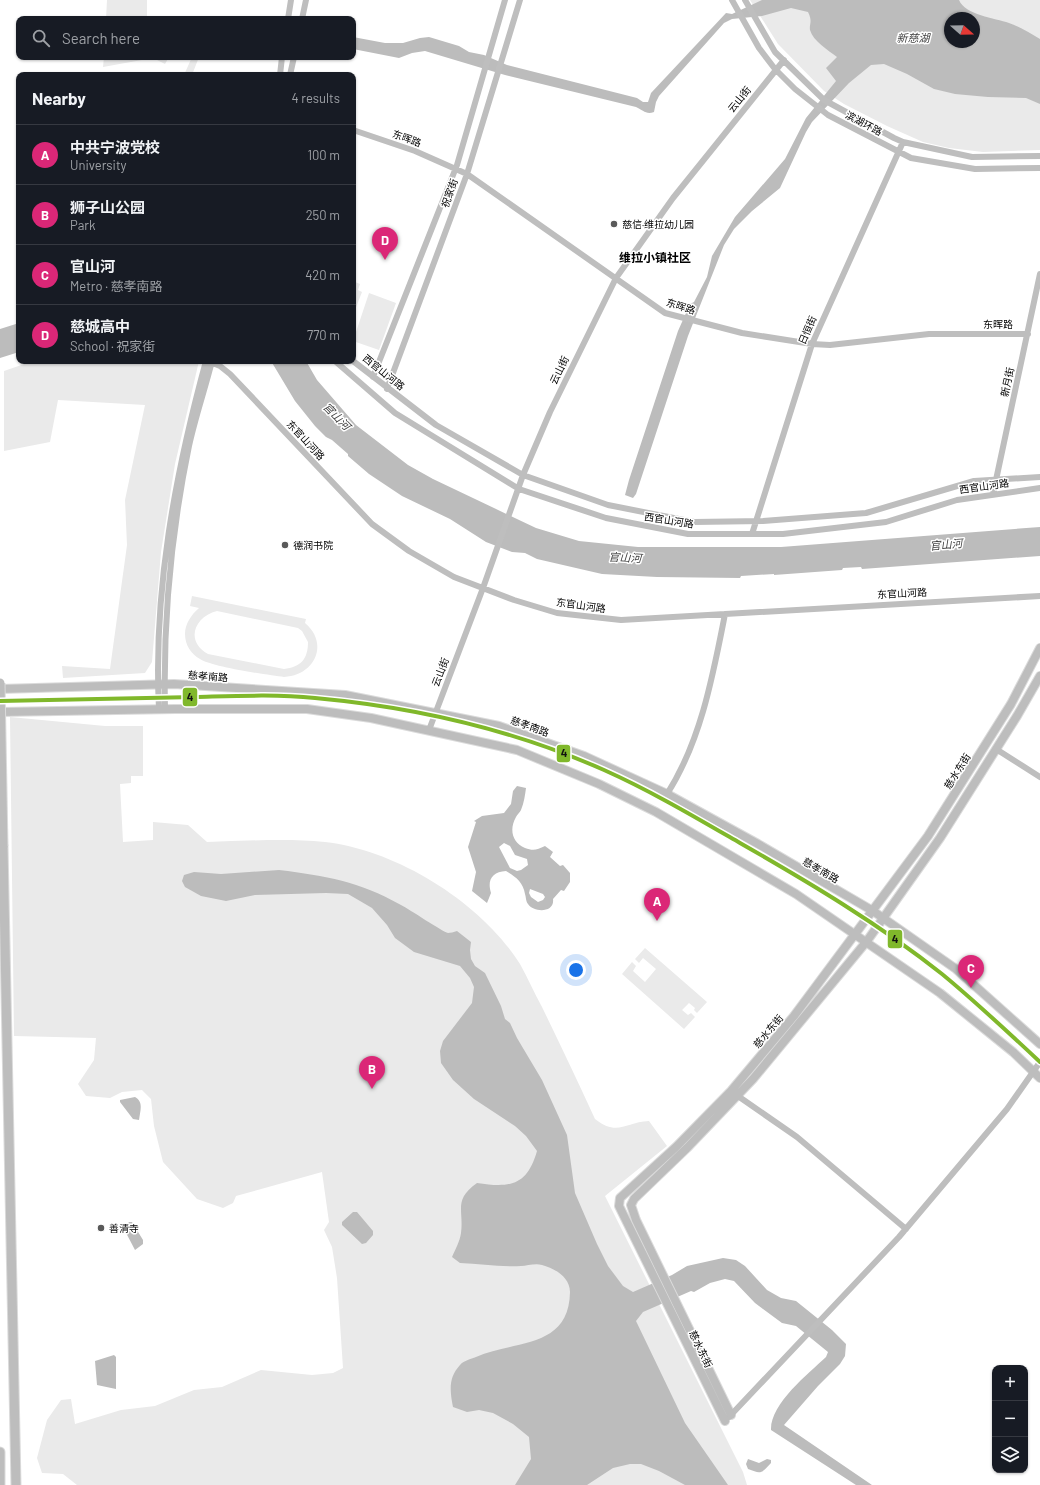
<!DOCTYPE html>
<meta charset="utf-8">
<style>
:root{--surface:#171b24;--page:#242831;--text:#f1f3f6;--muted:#9ea1a6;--line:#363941;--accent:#db2777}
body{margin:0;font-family:Barlow,"Noto Sans SC",sans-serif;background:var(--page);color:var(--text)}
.controls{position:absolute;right:12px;bottom:12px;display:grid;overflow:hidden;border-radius:8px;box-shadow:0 1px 3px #0004}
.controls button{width:36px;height:36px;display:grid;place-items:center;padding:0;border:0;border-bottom:1px solid var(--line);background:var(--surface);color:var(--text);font:20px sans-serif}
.compass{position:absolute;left:944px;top:12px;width:36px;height:36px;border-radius:50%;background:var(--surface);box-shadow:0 1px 3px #0004;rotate:110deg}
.you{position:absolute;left:576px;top:970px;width:14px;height:14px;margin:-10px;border:3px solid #fff;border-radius:50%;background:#1a73e8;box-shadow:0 0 0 6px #1a73e833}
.badge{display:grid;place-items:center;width:26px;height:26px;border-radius:50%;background:var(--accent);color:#fff;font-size:13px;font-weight:700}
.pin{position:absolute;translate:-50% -33px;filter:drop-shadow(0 1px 2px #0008)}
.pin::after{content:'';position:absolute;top:21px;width:14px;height:12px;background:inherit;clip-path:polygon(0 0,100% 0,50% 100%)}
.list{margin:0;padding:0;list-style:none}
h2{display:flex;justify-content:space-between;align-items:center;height:52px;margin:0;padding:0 16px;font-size:17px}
h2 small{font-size:13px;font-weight:400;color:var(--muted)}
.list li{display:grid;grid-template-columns:26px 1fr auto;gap:12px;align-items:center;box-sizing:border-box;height:60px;padding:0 16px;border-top:1px solid var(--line)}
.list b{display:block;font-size:15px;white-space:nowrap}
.list p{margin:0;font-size:13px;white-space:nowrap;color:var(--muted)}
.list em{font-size:13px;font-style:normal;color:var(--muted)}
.icon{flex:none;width:22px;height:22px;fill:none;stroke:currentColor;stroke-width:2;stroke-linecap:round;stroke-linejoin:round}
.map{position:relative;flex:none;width:1040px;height:1485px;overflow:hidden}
.search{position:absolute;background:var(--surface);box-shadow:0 1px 3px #0004;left:16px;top:16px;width:340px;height:44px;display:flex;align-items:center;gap:10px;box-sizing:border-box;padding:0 14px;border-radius:8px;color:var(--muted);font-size:15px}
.panel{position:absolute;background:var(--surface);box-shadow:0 1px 3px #0004;left:16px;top:72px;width:340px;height:292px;border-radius:8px}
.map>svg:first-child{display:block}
</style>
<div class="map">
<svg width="1040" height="1485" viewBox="0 0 1040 1485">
<rect width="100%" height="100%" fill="#fff"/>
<!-- green -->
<path fill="#eaeaea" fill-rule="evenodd" d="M107,0H147V16L150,19H106Z
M750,0H1040V150L983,152L949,148L923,142L887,126L844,104L824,91L778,44ZM950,18H974V42H950Z
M104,57H169L165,64L153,58L103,67Z
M192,57H199L192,75H184Z
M353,264L356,276L355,282L360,284L358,290L362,292L353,315Z
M369,293L396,303L379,350L353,341Z
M33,361H199L175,464L161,552L152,662L145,673L63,678L62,666L110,669L127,545L125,500L145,405L58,400L50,442L4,451V371Z
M192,596L306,619L305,623C330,644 314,676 284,677C268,675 212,667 200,659C191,654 185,645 185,634C185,624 191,615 199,608L190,606ZM217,611L298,628L302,631L308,642C308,659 301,667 284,669L208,654C185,641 194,617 217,611Z
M10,717L105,726H143V776H131V783L120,784L123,842L153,840V822L188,825L207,842C246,841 286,838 325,842C397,850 482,903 520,964C528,978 534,993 542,1007C560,1044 578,1082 595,1119C618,1137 625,1122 649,1121L667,1146L605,1196L743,1472L747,1485H77L63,1474L42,1473L37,1458L47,1420L61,1400L71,1399L75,1424L121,1410L155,1406L194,1390L222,1387L261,1370L312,1375L333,1373L343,1368L337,1278L332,1247L324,1230L329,1222L322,1172L236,1196L233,1203L223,1208L197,1199L163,1162L154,1126L151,1099L142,1090L122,1092L110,1098L86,1096L78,1084L94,1060L96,1038L14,1036Z
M645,948L707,1002L697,1013L694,1010L695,1008L689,1003L682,1010L688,1015L691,1013L695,1017L684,1029L622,974L632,962L636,966L633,971L645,982L656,969L643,958L639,963L635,959Z"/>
<!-- water -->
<path fill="#bcbcbc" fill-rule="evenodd" d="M762,0H959C965,15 995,18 1009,23C1020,27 1030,33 1040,39V104L1026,98L988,97L955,94L934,89L907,74L884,64L871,65L849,83L812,122L806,132L780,188L752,211L734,229L724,245L688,336L636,494L633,498L625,495L629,480L678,331L690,304L694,302L707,277L712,256L735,217L785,159L806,118L836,81L826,68L837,57C828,50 813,41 810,30C809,24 813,22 808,12L791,8L762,16L732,19L724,23L659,96L656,102L654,112C646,115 643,110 636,107L505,75L425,51L412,53L399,58L353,49V37L385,43H403L420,38L429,37L459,46L469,52L484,55L507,65L637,98L643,102H648L651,93L726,13L732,14ZM950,18H974V42H950Z
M19,323V352L0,358V329Z
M271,361H306L317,380L356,425L408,465L433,479L536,528L579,541L638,547H781L1040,527V556L862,569L861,567L843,568L842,570L774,575V574L741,576L740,578L657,577L602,574L537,559L525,553L512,552L486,542L450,519L402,496L369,474L348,456V454L332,440L326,437L315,426L295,401Z
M517,786L526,788C525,795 524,803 521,810C520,812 517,815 516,817C509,829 512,843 525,848C533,851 537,850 545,846L553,852L550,857L560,866L563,865L570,873V882L564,891L561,890L553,899C555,913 534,913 528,904C526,902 526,897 525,894C523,882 516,877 506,871C492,872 487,880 491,893L487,903L472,891L476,872L468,847L476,822L474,821L482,816L504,813L511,804L513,791ZM504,843L510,846L515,855L527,859L528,865L521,870L517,871L510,868L499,847ZM530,889L543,894L545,897L543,900L538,902L531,897L529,893Z
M279,870C327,876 358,881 401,905C409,909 443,932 448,933C450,933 454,932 457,931L471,942L470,950L471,959L475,966L485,973L501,1006L505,1019L510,1023L517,1038L542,1080L567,1135L575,1193L597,1244L608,1266L623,1286L633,1292L672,1275L687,1266L723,1258L736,1260L745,1266L767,1290L781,1298L796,1301L832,1330L846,1344L845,1356L840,1364L818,1386L784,1425L872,1485H856L771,1430C770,1404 808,1374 826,1357L828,1352L796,1326L782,1323L755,1303L734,1281L725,1279L710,1283L694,1292L691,1291L643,1312L636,1321L685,1423L728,1485H685L659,1471L641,1464H630L613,1468L587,1485H515L531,1459L529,1437L513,1424L493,1413L479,1410L467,1412L453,1407C450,1391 448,1378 460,1365C463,1361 471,1359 476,1357C515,1340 569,1349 570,1292C570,1277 554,1268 542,1265C535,1263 527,1266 521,1266C501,1267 480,1264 460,1263L452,1257C455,1250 460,1241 461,1233C464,1210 453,1200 477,1183C510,1188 527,1186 537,1151L526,1136L515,1126L474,1099L453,1080L441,1063L440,1051L443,1041L472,1003L474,987L470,978L460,966L414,952L395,938L387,925L372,908L348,894L326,893L255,895L226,901L201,896L185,887L182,881L184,875L194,872L221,874Z
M135,1097C144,1102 140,1111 139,1120L133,1119L120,1102V1100Z
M353,1212H357L373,1231V1235L366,1243L362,1244L342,1225V1222Z
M129,1222H132L143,1240V1244L135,1250L124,1229Z
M114,1355L116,1357V1389L97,1385L95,1361Z
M748,1459L759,1463L767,1459L771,1460V1463C761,1474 761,1474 748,1469L746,1464Z"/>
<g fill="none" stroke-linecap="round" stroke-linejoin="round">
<defs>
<path id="major" d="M0,689L174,684L345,695L499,726L584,756L667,794L758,844L873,911L956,969L1040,1044
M0,712L175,709H307L371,718L517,750L599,784L656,812L796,894L940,993L1013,1052L1040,1078
M731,1415L636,1220L631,1205L634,1199L687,1148L753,1079L867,941L940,838L1017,716L1040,676
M725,1421L619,1206L620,1198L676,1147L731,1091L794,1016L928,836L1011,704L1040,648"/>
<path id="highway" d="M3,846L16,1485
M0,1452V1485"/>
</defs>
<!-- major casing -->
<use href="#major" stroke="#dbdbdb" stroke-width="10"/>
<!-- highway casing -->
<use href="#highway" stroke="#dbdbdb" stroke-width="11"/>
<!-- minor -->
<path stroke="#bebebe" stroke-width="6" d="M732,0L759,48L775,69L795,89L828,115L911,158L975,169L1040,168
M745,0L775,52L824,100L894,138L903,142L972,157L1040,156
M288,19L291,0
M302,19L306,0
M280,75L282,57
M290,75L294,57
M353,130L415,151L467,174L665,313L742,333L812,344L830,345L929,334H1028
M208,361L220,366L230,374L372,524L409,551L454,577L514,600L557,613L621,620L1040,596
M335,361L395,413L519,489L606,518L688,534H783L886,522L957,500L1040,488
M353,361L436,425L523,475L608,505L694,522L763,521L866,513L974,481L1040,477
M373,377L457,165L505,0
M387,389L467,174L520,0
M993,494L1040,274
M752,534L812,344L903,142
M159,709C153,592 175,474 206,361
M165,709C163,621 171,533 189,446C195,418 205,389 212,361
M429,730L483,588L523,475L550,412L616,278L673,198L784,60
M996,749L1040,777
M667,794C701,741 713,675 725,614
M735,1094L797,1137L906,1229
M729,1417L899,1237L1007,1109L1040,1062"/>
<!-- major -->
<use href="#major" stroke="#bdbdbd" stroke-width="8"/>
<!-- highway -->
<use href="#highway" stroke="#bdbdbd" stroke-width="9"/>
<defs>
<path id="highway-bridge" d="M0,683L3,846"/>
</defs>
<!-- highway-bridge casing -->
<use href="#highway-bridge" stroke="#dbdbdb" stroke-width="11" stroke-linecap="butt"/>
<!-- highway-bridge -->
<use href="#highway-bridge" stroke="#bdbdbd" stroke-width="9"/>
<defs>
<path id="metro-1" d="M0,701C65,700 130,698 195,697C235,696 275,694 315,698C413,707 514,730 604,770C651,791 695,817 740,843C810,883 879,924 942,974C976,1002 1008,1032 1040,1062"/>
</defs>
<!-- metro-1 casing -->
<use href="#metro-1" stroke="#fff" stroke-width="7"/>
<!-- metro-1 -->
<use href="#metro-1" stroke="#80b82b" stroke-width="4"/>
</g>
<!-- markers -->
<g fill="#595959" stroke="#fff" stroke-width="1.5">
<circle cx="614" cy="224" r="4"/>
<circle cx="285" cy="545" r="4"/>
<circle cx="101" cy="1228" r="4"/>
</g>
<g text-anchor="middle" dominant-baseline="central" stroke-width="3" stroke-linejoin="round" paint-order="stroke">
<!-- street labels -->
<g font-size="10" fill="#000" stroke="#fff">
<text transform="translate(739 99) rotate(-51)">云山街</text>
<text transform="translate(864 123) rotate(28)">滨湖环路</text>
<text transform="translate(407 138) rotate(20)">东晖路</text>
<text transform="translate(449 193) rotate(-70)">祝家街</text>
<text transform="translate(681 306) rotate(18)">东晖路</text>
<text x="998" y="324">东晖路</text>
<text transform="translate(807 330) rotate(-67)">日恒街</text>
<text transform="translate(559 370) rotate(-64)">云山街</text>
<text transform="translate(384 372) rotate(39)">西官山河路</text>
<text transform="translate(1007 382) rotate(-78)">新月街</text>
<text transform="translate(306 440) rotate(47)">东官山河路</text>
<text transform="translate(984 486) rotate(-8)">西官山河路</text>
<text transform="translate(669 520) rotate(9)">西官山河路</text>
<text transform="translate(902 593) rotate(-3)">东官山河路</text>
<text transform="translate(581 605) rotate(8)">东官山河路</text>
<text transform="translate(440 672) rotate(-69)">云山街</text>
<text transform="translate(208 676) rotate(4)">慈孝南路</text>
<text transform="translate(530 726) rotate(20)">慈孝南路</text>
<text transform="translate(957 771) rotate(-58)">慈水东街</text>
<text transform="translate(821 870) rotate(30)">慈孝南路</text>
<text transform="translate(768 1031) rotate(-50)">慈水东街</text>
<text transform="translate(701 1349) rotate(64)">慈水东街</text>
</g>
<!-- poi labels -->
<g font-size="10" fill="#000" stroke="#fff" text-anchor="start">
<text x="622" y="224">慈信·维拉幼儿园</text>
<text x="293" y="545">德润书院</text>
<text x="109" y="1228">善清寺</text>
</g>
<!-- water labels -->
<g font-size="11" font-style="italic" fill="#404040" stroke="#fff">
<text x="913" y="37">新慈湖</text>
<text transform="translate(337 416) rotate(45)">官山河</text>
<text transform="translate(946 544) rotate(-5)">官山河</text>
<text transform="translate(625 557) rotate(3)">官山河</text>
</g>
<!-- quarter labels -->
<g font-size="12" font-weight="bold" fill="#000" stroke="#fff">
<text x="655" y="257">维拉小镇社区</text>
</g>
</g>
<g stroke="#fff" stroke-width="1.5">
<rect x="182" y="687" width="16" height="20" rx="4" fill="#80b82b"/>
<rect x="556" y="744" width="15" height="19" rx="4" fill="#80b82b"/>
<rect x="887" y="929" width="16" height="20" rx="4" fill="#80b82b"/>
</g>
<g font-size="11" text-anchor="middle" font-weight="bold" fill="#111">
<text x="190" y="701">4</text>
<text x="564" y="757">4</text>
<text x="895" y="943">4</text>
</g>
</svg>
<div class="controls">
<button>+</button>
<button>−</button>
<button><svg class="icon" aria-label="layers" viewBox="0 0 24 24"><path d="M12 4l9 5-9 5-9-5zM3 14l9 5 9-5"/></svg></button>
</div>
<svg class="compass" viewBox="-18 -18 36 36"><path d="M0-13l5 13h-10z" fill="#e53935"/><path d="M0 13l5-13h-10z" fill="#9ea1a6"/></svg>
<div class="you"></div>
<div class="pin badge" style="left:657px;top:921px">A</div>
<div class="pin badge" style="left:372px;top:1089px">B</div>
<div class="pin badge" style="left:971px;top:988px">C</div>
<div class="pin badge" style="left:385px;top:260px">D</div>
<div class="search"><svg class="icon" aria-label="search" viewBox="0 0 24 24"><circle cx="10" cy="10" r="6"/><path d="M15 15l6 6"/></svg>Search here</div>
<section class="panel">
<h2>Nearby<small>4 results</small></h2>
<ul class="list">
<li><span class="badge">A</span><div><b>中共宁波党校</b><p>University</p></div><em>100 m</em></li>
<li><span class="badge">B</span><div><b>狮子山公园</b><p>Park</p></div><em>250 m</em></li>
<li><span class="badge">C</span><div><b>官山河</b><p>Metro · 慈孝南路</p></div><em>420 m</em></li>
<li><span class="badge">D</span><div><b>慈城高中</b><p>School · 祝家街</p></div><em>770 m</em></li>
</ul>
</section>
</div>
